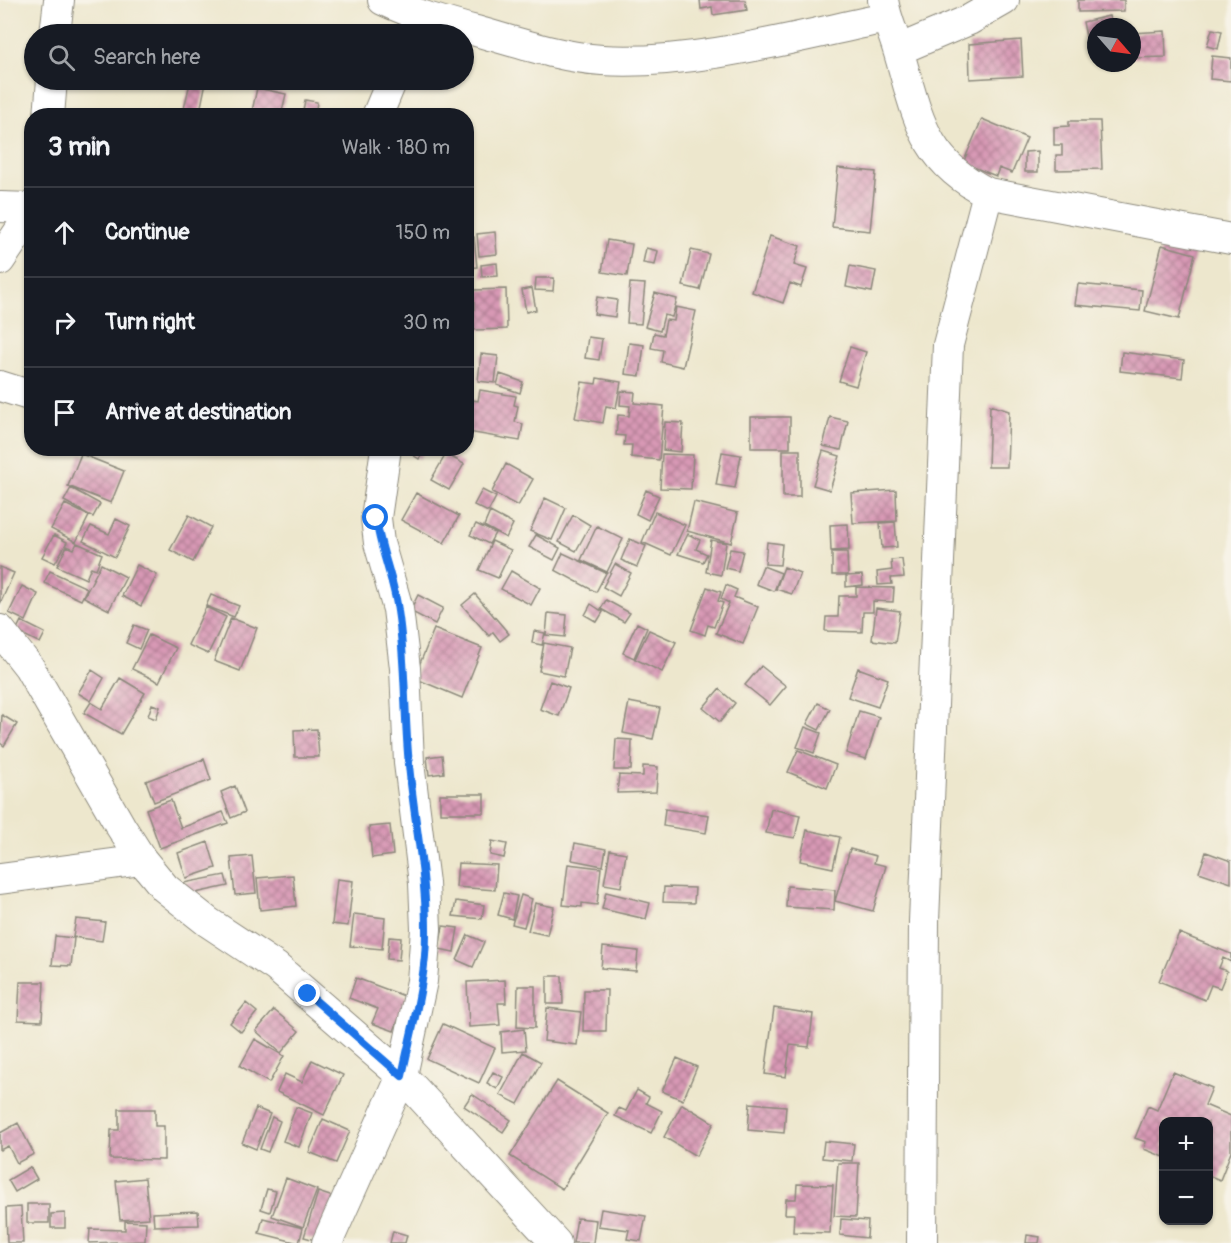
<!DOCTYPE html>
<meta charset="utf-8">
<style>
:root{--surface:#171b24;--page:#242831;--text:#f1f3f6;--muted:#9ea1a6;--line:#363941}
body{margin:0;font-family:Pangolin,sans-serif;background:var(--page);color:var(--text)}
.controls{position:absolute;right:18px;bottom:18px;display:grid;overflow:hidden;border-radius:12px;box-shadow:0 2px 4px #0004}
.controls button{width:54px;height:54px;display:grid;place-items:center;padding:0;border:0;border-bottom:2px solid var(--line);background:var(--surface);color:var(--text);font:30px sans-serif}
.compass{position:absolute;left:1087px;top:18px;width:54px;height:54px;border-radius:50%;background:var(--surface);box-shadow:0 2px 4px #0004;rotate:118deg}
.stop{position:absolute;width:18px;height:18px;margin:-14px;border:4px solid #1a73e8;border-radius:50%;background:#fff}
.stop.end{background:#1a73e8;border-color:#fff;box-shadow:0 2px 6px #0008}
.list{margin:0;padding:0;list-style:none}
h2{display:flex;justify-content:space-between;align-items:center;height:78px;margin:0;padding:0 24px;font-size:26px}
h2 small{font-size:20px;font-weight:400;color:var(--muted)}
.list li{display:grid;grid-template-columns:39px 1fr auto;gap:18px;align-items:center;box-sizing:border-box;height:90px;padding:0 24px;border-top:2px solid var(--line)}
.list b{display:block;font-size:22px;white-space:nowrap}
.list em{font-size:20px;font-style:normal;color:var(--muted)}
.icon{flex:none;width:33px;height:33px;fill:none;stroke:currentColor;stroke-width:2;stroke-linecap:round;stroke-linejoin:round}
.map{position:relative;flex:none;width:1231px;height:1243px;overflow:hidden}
.search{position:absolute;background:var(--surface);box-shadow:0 2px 4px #0004;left:24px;top:24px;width:450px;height:66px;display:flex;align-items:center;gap:15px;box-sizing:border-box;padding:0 21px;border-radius:33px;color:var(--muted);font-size:22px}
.panel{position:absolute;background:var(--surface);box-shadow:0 2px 4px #0004;left:24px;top:108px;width:450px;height:348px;border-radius:24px}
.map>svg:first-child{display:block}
</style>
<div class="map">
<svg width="1231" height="1243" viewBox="0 0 1231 1243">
<defs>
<pattern id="building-cross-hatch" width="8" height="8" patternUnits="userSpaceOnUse" patternTransform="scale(1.5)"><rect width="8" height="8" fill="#d899b5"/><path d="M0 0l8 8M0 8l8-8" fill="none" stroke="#af7d93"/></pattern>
</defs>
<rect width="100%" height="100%" fill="#f7f3e8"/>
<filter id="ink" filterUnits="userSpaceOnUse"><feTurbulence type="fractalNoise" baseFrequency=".0167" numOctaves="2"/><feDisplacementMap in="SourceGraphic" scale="12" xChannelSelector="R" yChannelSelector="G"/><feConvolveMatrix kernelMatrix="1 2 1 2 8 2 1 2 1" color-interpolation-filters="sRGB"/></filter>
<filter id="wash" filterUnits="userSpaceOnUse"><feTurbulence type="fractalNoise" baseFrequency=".008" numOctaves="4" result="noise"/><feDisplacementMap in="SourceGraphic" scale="24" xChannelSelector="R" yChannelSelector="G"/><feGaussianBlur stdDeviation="1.35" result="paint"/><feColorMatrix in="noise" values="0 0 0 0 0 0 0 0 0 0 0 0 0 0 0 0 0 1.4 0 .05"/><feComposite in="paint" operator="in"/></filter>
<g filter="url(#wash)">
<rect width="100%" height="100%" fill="#ede7cd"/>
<g id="blocks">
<!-- building -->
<path fill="url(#building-cross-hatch)" d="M700,0H745L747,10L713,15L712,7L701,9Z
M1078,0H1124V11L1078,12Z
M1109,16L1112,27H1096V44L1088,46L1083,22Z
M1212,29L1222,31L1218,49L1207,46Z
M1165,31L1166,57L1132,58V33Z
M1021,40L1023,76L970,79L969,44Z
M1212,56L1231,58V81L1210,79Z
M268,80H282L281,84Z
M190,83L205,87L199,116L183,113Z
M257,88L286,94L281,116H251Z
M305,100L317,102L315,116H302Z
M982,119L1027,138L1012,173L999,168L996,176L963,163Z
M1069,121H1100L1102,169L1056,170V155H1062V145H1054V127L1069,126Z
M1038,151V172H1025V152Z
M838,168L876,172L870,231L832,227Z
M495,232L497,254L479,256L477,234Z
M770,236L800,246L794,265L807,269L801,287L790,283L783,303L752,292Z
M474,237L477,267L466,268V238Z
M607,240L632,244L627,276L602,272Z
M1162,245L1195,254L1179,319L1145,311Z
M646,248L658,251L655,265L643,263Z
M691,250L709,254L700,290L683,286Z
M497,263L498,276L482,277L481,265Z
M850,266L876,271L872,292L846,287Z
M536,278H554L553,291L535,290Z
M630,283L645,284L641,324L627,323Z
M1078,284L1142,290L1140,311L1075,305Z
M532,288L536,310L526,312L522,290Z
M506,289L507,329L474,330V290Z
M466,293H471L473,308H466Z
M655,293L677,299L672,317L664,315L660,331L645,327Z
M597,297L617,300L615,317L594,314Z
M676,307L696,311L683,367L661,362L663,350L651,348L654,333L663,335L666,320L674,321Z
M588,337L602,339L599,360L585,358Z
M629,343L644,345L640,376L625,374Z
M850,347L866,352L856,386L839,381Z
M1122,352L1184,360L1182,378L1120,371Z
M481,354L498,356L495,383L478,381Z
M500,374L523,382L520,393L497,385Z
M597,378L621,382L616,408L606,406L603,423L575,418L582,382L596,384Z
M480,390L516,396L514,405L518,406L515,422L523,424L520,441L468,432L470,422H466V399L478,401Z
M621,391L635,392L634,403L664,406L659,460L631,457L632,445H624L625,436L616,435L618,415L629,416L630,406L620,405Z
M990,405L1009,411L1007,467H988Z
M751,417H790V448H751Z
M830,417L848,421L841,450L823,446Z
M665,422L683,423L681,452L663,450Z
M409,448H426L419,459L407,451Z
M783,450H800V497H783Z
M823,451L840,456L830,490L813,485Z
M722,452L741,455L735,488L716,485Z
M81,454L124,471L111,503L68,486Z
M446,454L464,464L449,490L431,480Z
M662,454L693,455L691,489L660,488Z
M506,464L533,479L518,506L492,492Z
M71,488L100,504L93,517L64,501Z
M482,490L496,497L488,512L474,505Z
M646,490L659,496L648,520L636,514Z
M896,490L897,521L853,523L851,493Z
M416,493L459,516L444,543L401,520Z
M545,498L566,508L552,540L530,531Z
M694,502L738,513L731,543L687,531Z
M65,504L89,516L76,542L51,529Z
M490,512L513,524L506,538L484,526Z
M655,512L685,525L671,555L642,542Z
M189,515L211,527L193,562L170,550Z
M573,515L590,525L576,551L559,542Z
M116,519L130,526L115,557L83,541L91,526L109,534Z
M895,522L897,547L882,548L880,523Z
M476,524L495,533L489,544L470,535Z
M848,524L849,550L831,551L830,525Z
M597,526L623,539L607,572L581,560Z
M688,534L700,540L696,549L707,554L703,562L678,554Z
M54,535L67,542L55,563L42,557Z
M536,535L560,548L554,560L529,547Z
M630,539L646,546L637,567L621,560Z
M711,540L726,543L721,575L706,572Z
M492,541L511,550L498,578L479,570Z
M767,542L782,544L780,565L765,564Z
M77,543L102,554L96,569L91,567L86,579L57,566L67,546L74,549Z
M730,549L743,551L738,571L725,568Z
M832,552H847L848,575H832Z
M563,553L606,573L596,592L555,570Z
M902,559L904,577L891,578L892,584L878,585L877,572L892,570L891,560Z
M101,564L126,577L109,610L84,597Z
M615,564L631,573L619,596L603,587Z
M137,565L157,575L141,606L122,596Z
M763,566L781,573L774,591L756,584Z
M0,567L14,573L0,604Z
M784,567L800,573L792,594L776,589Z
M50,571L87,588L81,600L44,583Z
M511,571L540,588L531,605L501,589Z
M862,575L863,585L846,587V576Z
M726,585L737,590L734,597L758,607L743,644L716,633L729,603L721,599Z
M22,586L38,594L26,621L9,613Z
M707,587L721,592L718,601L723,603L714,627L708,625L705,635L691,630Z
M856,587L894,588L893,602L873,601V612H863L862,632L825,631L826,617H838L839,596H856Z
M475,594L509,634L500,641L493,632L489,636L462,605Z
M211,595L239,606L234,617L206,606Z
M418,595L443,608L435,624L410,611Z
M606,600L630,613L624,622L601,609Z
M591,604L603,612L597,622L585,615Z
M206,607L226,617L208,654L188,645Z
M876,608L900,611L895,643L872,640Z
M548,613L567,615L565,637L546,635Z
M231,618L257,628L240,671L214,661Z
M21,621L45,633L40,643L16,631Z
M637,623L647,628L634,658L623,653Z
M134,625L147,630L139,649L126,643Z
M434,629L482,648L462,698L414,678Z
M649,630L676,642L662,672L635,659Z
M534,631L545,633L542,645L532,643Z
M149,635L176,648L159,682L132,669Z
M544,643L570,648L564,676L539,671Z
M761,666L786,686L770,705L745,685Z
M858,668L888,679L878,707L848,697Z
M92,670L104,678L91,701L78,693Z
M120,678L145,693L121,734L84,713L91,702L102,709Z
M550,681L569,688L559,716L540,709Z
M719,689L735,703L720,722L703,708Z
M629,702L660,708L653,739L623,733Z
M818,703L830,709L819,730L807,724Z
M152,704L160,707L156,719L148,716Z
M859,711L879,717L866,759L846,753Z
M2,715L17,724L4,746L0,743Z
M805,727L821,733L814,753L797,747Z
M317,729L319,757H295L294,730Z
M616,739L632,740L631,770H614Z
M798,750L836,765L827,788L788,772Z
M442,755L444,773L429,775L427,757Z
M204,759L211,780L154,802L146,781Z
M643,766L658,767L656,792L617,793L619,775L643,776Z
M235,786L245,812L231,818L221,792Z
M440,794H484V813H440Z
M171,800L181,828L223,812L228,823L160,848L146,809Z
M665,809L709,815L706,833L663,826Z
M771,809L800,815L795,838L766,833Z
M390,825L393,855L372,858L369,827Z
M807,830L840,837L833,868L800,861Z
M492,841L507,844L504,858L490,855Z
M208,842L216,868L186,878L178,853Z
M575,843L606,849L603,866L572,860Z
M850,849L876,856L874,863L886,866L873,911L835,901Z
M610,850L626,853L621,887L604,884Z
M1206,852L1231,861V883L1199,872Z
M252,856L256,893L235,895L231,858Z
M458,863L497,865L495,890L456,887Z
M568,864L601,868L597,905L582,903V907L563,905Z
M225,875L228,886L186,895L183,883Z
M293,875L296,906L260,910L257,878Z
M337,879L353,881L348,926L332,924Z
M787,886L835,890L834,910L786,907Z
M664,887L695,888L694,903L663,902Z
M606,892L650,903L646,919L602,909Z
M504,893L517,896L512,919L498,915Z
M521,895L532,899L524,927L512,924Z
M456,901L484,905L482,919L453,916Z
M535,903L554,907L547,935L528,931Z
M354,914L385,918L382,949L350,946Z
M76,919L105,922L102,941L73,937Z
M443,926L458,928L454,952L439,949Z
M1179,933L1231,954V962L1223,958L1219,968L1227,971L1220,988L1211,985L1205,1000L1159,981Z
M468,935L484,942L473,967L457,960Z
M55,936L74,938L71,966L52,965Z
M389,937L401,938L399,960L387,959Z
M603,947L638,951L636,971L601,968Z
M547,976H562L563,1004H547Z
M356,978L407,997L394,1031L372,1023L378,1009L349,998Z
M505,980L506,1003H498L500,1025L469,1027L467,982Z
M20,982H44L42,1021L18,1020Z
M518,986H535V1028L517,1027Z
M584,990H607L606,1031H583Z
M246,1003L257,1012L241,1032L230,1023Z
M547,1008L581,1012L577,1045L544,1041Z
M774,1008L813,1014L809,1047L790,1045L786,1077L765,1074Z
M274,1010L299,1031L281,1053L256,1031Z
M443,1024L495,1048L479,1083L427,1059Z
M524,1029L526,1050L502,1052L501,1032Z
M255,1039L284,1056L269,1083L240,1066Z
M523,1052L541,1062L518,1104L500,1095Z
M677,1058L697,1067L683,1100L662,1091Z
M312,1060L343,1075L324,1115L277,1092L285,1074L302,1082Z
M493,1072L503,1077L497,1089L487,1083Z
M1173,1072L1212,1088L1205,1105L1231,1116V1152L1220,1180L1208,1175V1122H1164V1157L1144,1149L1146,1142L1135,1138L1148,1106L1157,1110Z
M557,1081L608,1113L562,1189L510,1156Z
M637,1090L649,1097L646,1103L662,1111L651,1133L615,1116L619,1108L626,1111Z
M472,1094L511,1120L503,1132L464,1106Z
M750,1103L786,1106L784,1133L748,1130Z
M682,1104L714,1123L696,1156L664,1137Z
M296,1107L312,1113L299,1147L283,1141Z
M256,1108L270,1114L256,1149L242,1143Z
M119,1109H155V1126H164V1160L110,1159L111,1130H119Z
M272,1117L280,1121L268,1152L260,1149Z
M323,1119L350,1131L336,1163L309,1152Z
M18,1123L34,1154L17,1163L8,1146L0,1150V1133Z
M824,1141L854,1144L852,1161L822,1158Z
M838,1163H859L856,1217L834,1216Z
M30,1167L37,1179L15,1192L8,1180Z
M145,1178L149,1218L120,1220L116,1181Z
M286,1178L317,1190L303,1227L272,1216Z
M797,1184L833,1185L830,1233L793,1232L794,1214H785L786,1199H796Z
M267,1189L276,1191L270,1212L261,1209Z
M318,1192L339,1199L326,1243L304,1237Z
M27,1204H49V1223H27Z
M21,1207L23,1243H7L6,1208Z
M601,1209L646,1216L641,1241L627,1239L629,1230L598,1226Z
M198,1211L199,1225L154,1226L153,1213Z
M65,1213V1228H51V1214Z
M263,1218L303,1228L299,1243L259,1233Z
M577,1218L596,1220L593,1243H573Z
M841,1219L868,1221L867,1238L840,1235Z
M125,1221L146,1222L145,1241L89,1243L90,1229L125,1230Z
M393,1231L407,1235L405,1243H390Z
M1027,1235L1040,1237L1039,1243H1026Z"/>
</g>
</g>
<g filter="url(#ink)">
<use href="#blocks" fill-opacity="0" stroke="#8c897c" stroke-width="1.5"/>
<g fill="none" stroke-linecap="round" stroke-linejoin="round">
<defs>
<path id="minor" d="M383,0C414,15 450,24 483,33C522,44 561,57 602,60C691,66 799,36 886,18
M883,0C886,19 894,35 899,53C918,117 923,161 988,193L1231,239
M55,34L59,0
M898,50L969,20L1004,0
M49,116L52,80
M377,116L392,80
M0,207L32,208
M0,260L25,223L32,209
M0,386L32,396
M0,630L29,667L121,827L142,860L165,888L208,922L276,967L402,1076L556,1243
M0,879L142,860
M327,1243L402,1076L422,981L426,929L424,883L409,763L405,668L398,609L379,543L376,518L386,448
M922,1243L924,921L948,345L988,193"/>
</defs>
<!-- minor casing -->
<use href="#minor" stroke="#8c897c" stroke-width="32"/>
<!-- minor -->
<use href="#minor" stroke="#fff" stroke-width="30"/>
</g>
</g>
<g fill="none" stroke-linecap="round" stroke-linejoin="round" filter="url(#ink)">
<!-- route -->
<path stroke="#1a73e8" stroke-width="8" d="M308,994L402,1076C412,1027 427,978 426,928C426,873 414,819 409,765C404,714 406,662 398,611C394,579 380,550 376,518"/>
</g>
</svg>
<div class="controls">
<button>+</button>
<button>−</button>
</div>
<svg class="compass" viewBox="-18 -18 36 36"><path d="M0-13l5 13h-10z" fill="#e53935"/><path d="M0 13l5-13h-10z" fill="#9ea1a6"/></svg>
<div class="stop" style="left:376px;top:518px"></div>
<div class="stop end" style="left:308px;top:994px"></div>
<div class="search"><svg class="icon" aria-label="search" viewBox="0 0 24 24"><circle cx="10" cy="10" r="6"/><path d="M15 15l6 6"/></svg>Search here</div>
<section class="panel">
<h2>3 min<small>Walk · 180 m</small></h2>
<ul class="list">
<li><svg class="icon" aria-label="ahead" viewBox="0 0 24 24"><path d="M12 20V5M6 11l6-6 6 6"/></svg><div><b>Continue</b></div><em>150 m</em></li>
<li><svg class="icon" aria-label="right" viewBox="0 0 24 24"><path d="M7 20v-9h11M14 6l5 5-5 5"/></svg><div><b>Turn right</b></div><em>30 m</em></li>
<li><svg class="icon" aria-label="arrive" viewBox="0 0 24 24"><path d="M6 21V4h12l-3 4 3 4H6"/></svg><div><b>Arrive at destination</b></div></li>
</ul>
</section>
</div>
